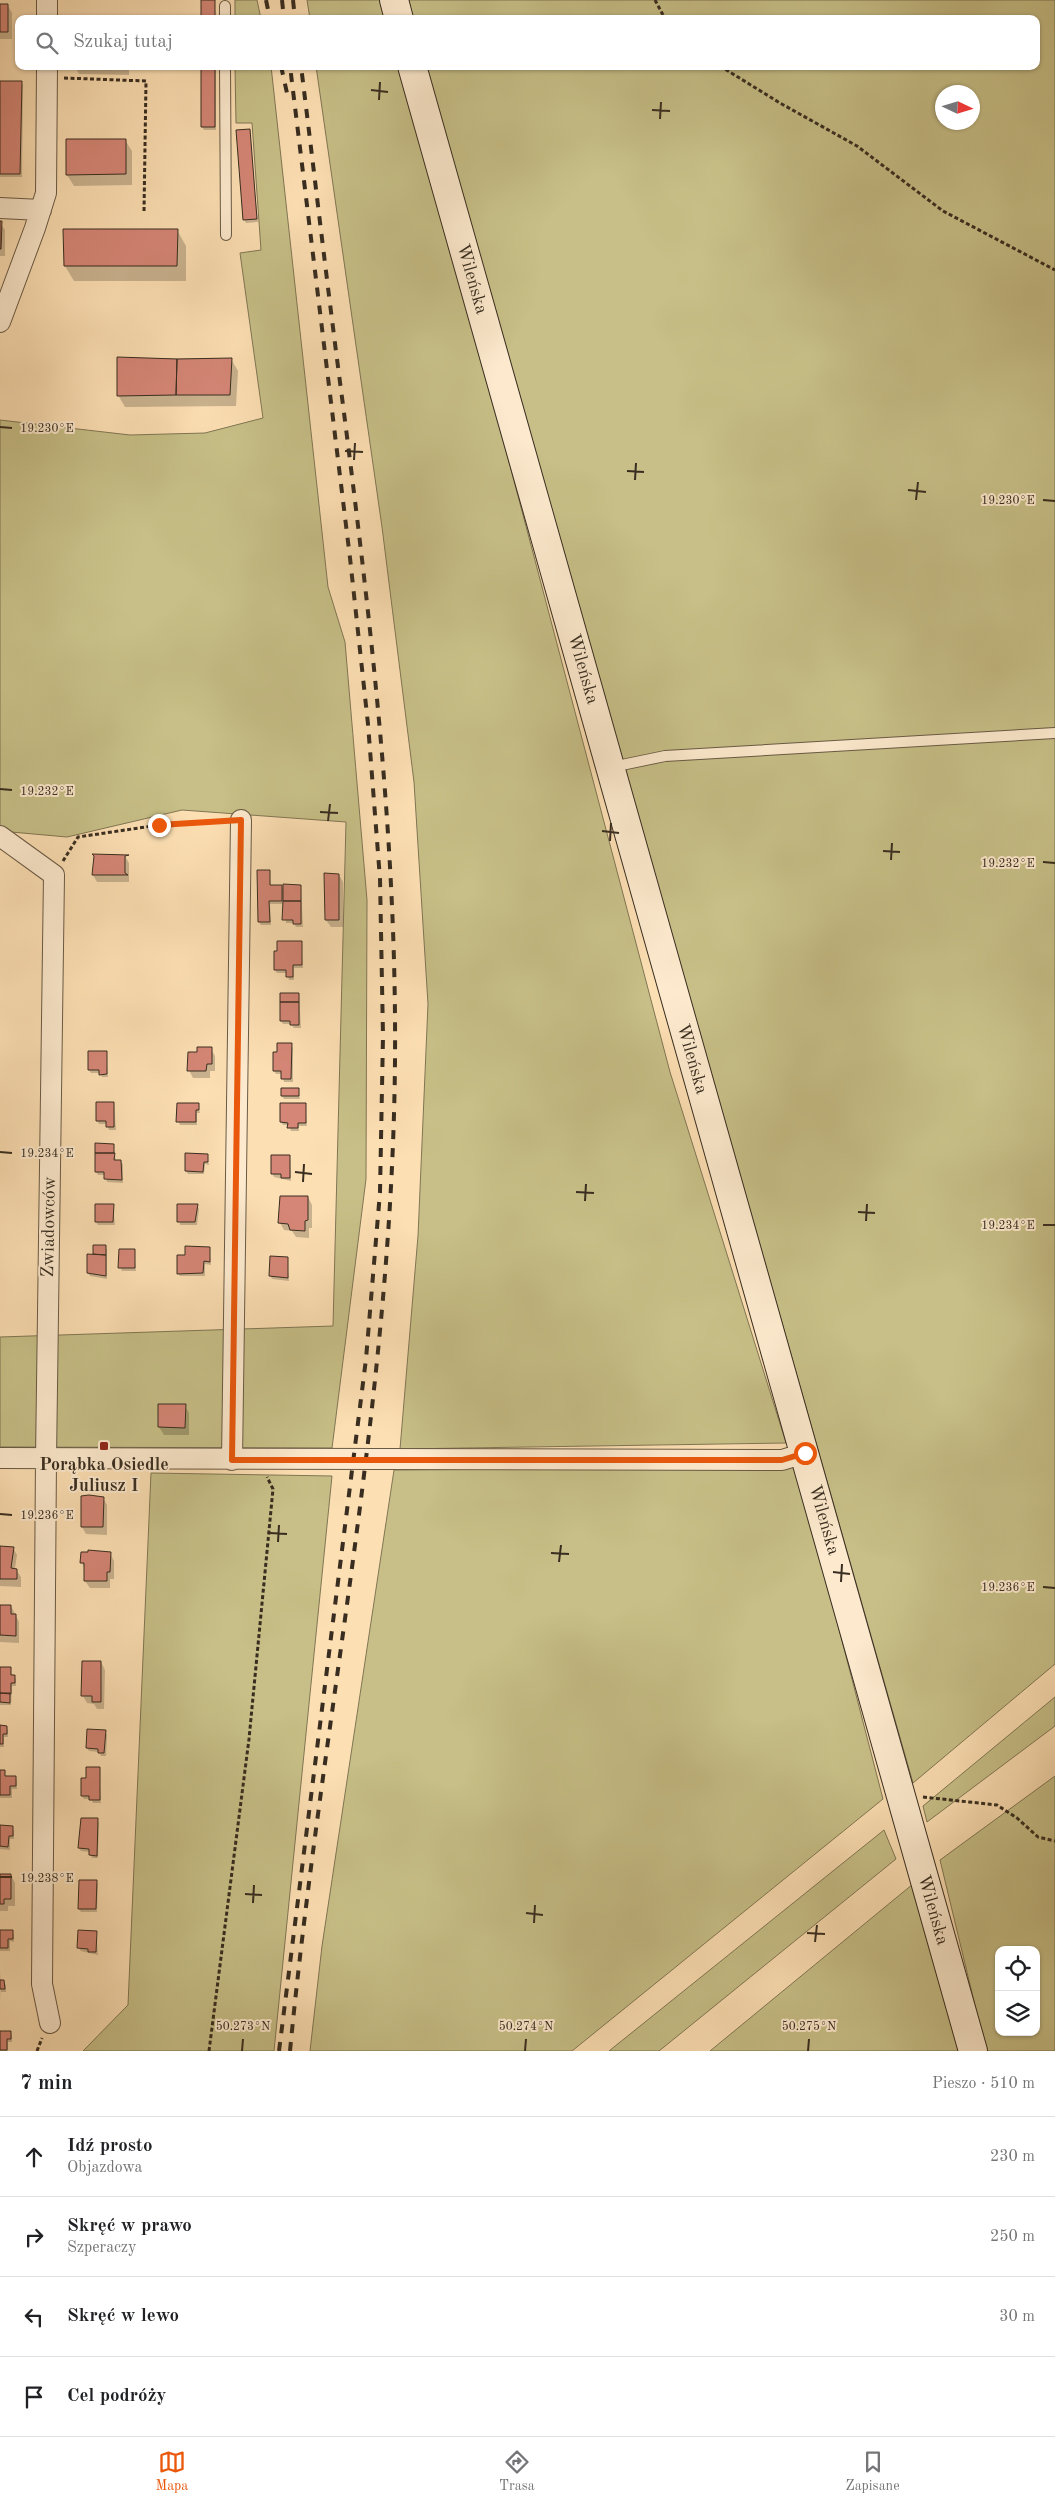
<!DOCTYPE html>
<html lang="pl">
<meta charset="utf-8">
<style>
:root{--surface:#fff;--page:#f6f6f6;--text:#202124;--muted:#757577;--line:#e0e0e0;--accent:#ea580c}
body{margin:0;font-family:"Old Standard TT",serif;background:var(--page);color:var(--text)}
.controls{position:absolute;right:15px;bottom:15px;display:grid;overflow:hidden;border-radius:10px;box-shadow:0 1px 4px #0004}
.controls button{width:45px;height:45px;display:grid;place-items:center;padding:0;border:0;border-bottom:1px solid var(--line);background:var(--surface);color:var(--text);font:25px sans-serif}
.compass{position:absolute;left:935px;top:85px;width:45px;height:45px;border-radius:50%;background:var(--surface);box-shadow:0 1px 4px #0004;rotate:94deg}
.stop{position:absolute;width:15px;height:15px;margin:-11px;border:4px solid #ea580c;border-radius:50%;background:#fff}
.stop.end{background:#ea580c;border-color:#fff;box-shadow:0 1px 5px #0008}
.list{margin:0;padding:0;list-style:none}
h2{display:flex;justify-content:space-between;align-items:center;height:65px;margin:0;padding:0 20px;font-size:21px}
h2 small{font-size:16px;font-weight:400;color:var(--muted)}
.list li{display:grid;grid-template-columns:32px 1fr auto;gap:15px;align-items:center;box-sizing:border-box;height:80px;padding:0 20px;border-top:1px solid var(--line)}
.list b{display:block;font-size:19px;white-space:nowrap}
.list p{margin:0;font-size:16px;white-space:nowrap;color:var(--muted)}
.list em{font-size:16px;font-style:normal;color:var(--muted)}
.icon{flex:none;width:28px;height:28px;fill:none;stroke:currentColor;stroke-width:2;stroke-linecap:round;stroke-linejoin:round}
.map{position:relative;flex:none;width:1055px;height:2051px;overflow:hidden}
.search{position:absolute;background:var(--surface);box-shadow:0 1px 4px #0004;left:15px;right:15px;top:15px;height:55px;display:flex;align-items:center;gap:12px;box-sizing:border-box;padding:0 18px;border-radius:10px;color:var(--muted);font-size:19px}
.sheet{height:385px;background:var(--surface)}
nav{display:flex;justify-content:space-around;align-items:center;box-sizing:border-box;height:70px;border-top:1px solid var(--line);background:var(--surface);font-size:14px;color:var(--muted)}
nav a{display:grid;justify-items:center;gap:2px}
nav .on{color:var(--accent)}
.map>svg:first-child{display:block}
</style>
<div class="map">
<svg width="1055" height="2051" viewBox="0 0 1055 2051">
<rect width="100%" height="100%" fill="#fcdfb3"/>
<filter id="stains"><feTurbulence type="fractalNoise" baseFrequency=".004" numOctaves="4"/><feColorMatrix values="0 0 0 0 .2 0 0 0 0 .09 0 0 0 0 .02 0 0 0 .5 -.17"/></filter>
<radialGradient id="worn" r=".72"><stop offset=".6" stop-color="#630" stop-opacity="0"/><stop offset="1" stop-color="#630" stop-opacity=".3"/></radialGradient>
<!-- green -->
<path fill="#c7bf87" stroke="#807654" fill-rule="evenodd" d="M235,0H257L261,19H235Z
M307,0H383L388,19H310Z
M405,0H1055V1664L913,1783L424,66H1036V19H410ZM942,92H972V122H942Z
M235,66H271L328,587L345,642L367,900L366,1179L332,1448L0,1447V1337L333,1326L346,822L182,810L67,837L0,831V420L130,435L205,433L263,418L240,253L261,250L252,123H236Z
M316,66H401L456,261L670,1072L786,1443L400,1449L418,1236L428,1004L414,782L382,527Z
M797,1467L883,1799L572,2051H310L322,1946L394,1470Z
M151,1473L332,1476L274,2051H83L128,2005Z
M1055,1697V1726L927,1822L923,1806Z
M1055,1776V2051H986L940,1860ZM999,1950H1036V2032H999Z
M884,1830L896,1859L659,2051H609Z
M913,1884L961,2051H710Z"/>
<!-- shadow -->
<path fill="#0003" d="M214,0L216,19H202Z
M0,6H8L12,13V39H0Z
M75,66H129V75L79,74Z
M202,66H216V130H204L202,127Z
M0,82H21L23,85L22,177H0Z
M249,130L258,222L246,223L244,219Z
M125,140L132,151V185L74,186L67,175Z
M0,223L5,230V256H0Z
M177,230L186,246V281H74L65,266Z
M118,358L231,359L238,371L236,406L125,407L118,395Z
M125,856L129,863V882H97L93,875Z
M269,871L271,887H281L283,890L284,885L301,886L303,927H296L294,923H286L284,904H270L271,925H261L259,922Z
M339,875L343,882V927H331L326,920Z
M301,942L303,968H294V980H289L287,973H277L275,970Z
M299,994L301,1028H294L291,1024H283L281,1021Z
M291,1045L293,1048V1082H284L282,1074H276L274,1071Z
M211,1049L215,1056V1071H210V1078H193L189,1070L199,1053Z
M106,1053L108,1077H102L100,1073H91L89,1070Z
M298,1089L300,1099H284L282,1096Z
M114,1103L116,1130H109L107,1124H99L97,1120Z
M305,1104L307,1126H299V1131H291L289,1125H283L281,1122Z
M198,1105L200,1113H197V1125H180L178,1121Z
M113,1145L116,1161H121L123,1165V1183L107,1182L105,1175H98L96,1172Z
M207,1155L209,1165L205,1164L204,1174H188L186,1171Z
M290,1156L291,1181L274,1177L272,1173Z
M308,1197L312,1205V1228H309V1238L296,1237L292,1231L284,1230L280,1223Z
M113,1205L115,1225H98L96,1222Z
M178,1205L197,1206L199,1209L197,1225H180Z
M94,1246H105L107,1250V1279L90,1276L88,1273L94,1256Z
M209,1248L211,1265L205,1264V1276H180L178,1273Z
M134,1250L136,1271H122L120,1267Z
M287,1258L289,1281L272,1279L270,1275Z
M160,1405L185,1406L189,1413V1435H164L159,1427Z
M82,1498H103L107,1505V1535L86,1534L82,1527Z
M0,1547L13,1548L17,1555L15,1568L21,1577V1587L0,1586Z
M110,1553L114,1561V1579H110V1588H90L85,1581V1569L82,1563Z
M0,1606H11L19,1622V1643L0,1642Z
M101,1662L105,1670L104,1709H97L94,1704L87,1703L83,1696Z
M0,1668H10L12,1676L16,1679V1686H12L11,1705H0Z
M0,1727H6L8,1730V1737H4V1747H0Z
M105,1731L107,1735L106,1756H101L99,1752L89,1751L87,1748Z
M99,1769L101,1803H93L91,1799H84L82,1796L87,1779Z
M0,1771L4,1772L6,1778H15L17,1781V1789H12V1798H0Z
M97,1819L99,1823L98,1858H92L90,1852L81,1851L79,1848Z
M0,1827H12L14,1831V1839H10V1850L0,1849Z
M0,1875H11L15,1883V1906H8V1911H0Z
M96,1881L98,1884L97,1912H81L79,1909Z
M0,1931H12L14,1935V1942L10,1941V1951H0Z
M96,1932L98,1955L81,1951L79,1948Z
M0,1973L1,1981L6,1985V1992H1V2001Z
M0,2032H10L12,2035V2042H8V2051H0Z"/>
<!-- building -->
<path fill="#d58676" stroke="#382d20" d="M201,0H215V19H201Z
M0,4H8V32H0Z
M201,66H215V127H201Z
M0,81H22L20,174H0Z
M250,129L257,219L243,220L236,130Z
M66,139H126V174L66,175Z
M0,221H2L1,249H0Z
M63,229H178L177,266H64Z
M117,357L177,359L176,395L117,396Z
M232,358L230,395H176L177,359Z
M92,854L129,855L125,856V873L128,875H92L94,856Z
M257,870H270V885H282V901H269L270,922H258Z
M324,873L339,874V920H325Z
M283,884L301,885V901H283Z
M283,901H301V924H293V920H282Z
M277,941H302V965H293V977H286V970H274V951H277Z
M280,993H299V1002H280Z
M280,1002H299V1025H290V1021H280Z
M277,1043H292L291,1079H281V1071H273V1052H277Z
M197,1047H212V1064H207L206,1071H187L188,1052H197Z
M88,1051H107V1074L99,1075V1070H88Z
M281,1088H299V1096H281Z
M96,1102H114V1127H106V1121H96Z
M177,1103H199V1110H196V1122H176Z
M280,1103H306V1123H298V1128H287L288,1123L280,1122Z
M95,1143L114,1144V1153H95Z
M95,1153H115L114,1160H121L122,1180L104,1179V1172H95Z
M185,1153L208,1154V1162H204L203,1172L185,1171Z
M271,1155H290V1178H281V1174H271Z
M280,1196H308V1220L305,1221V1231L290,1230L288,1224L278,1223Z
M95,1204H114L113,1222H95Z
M177,1204H198L195,1222H177Z
M93,1245H106V1255L93,1254Z
M185,1246L210,1247V1262L204,1261L203,1273L177,1274V1255H185Z
M119,1249H135V1268H118Z
M87,1254L106,1255V1276L87,1273Z
M270,1256L288,1257V1278L269,1276Z
M158,1404H186L185,1428L158,1427Z
M89,1495L104,1497L103,1527H81V1496Z
M0,1546L14,1547L11,1568L17,1569V1579H0Z
M88,1550L111,1552L110,1572H107V1581H84V1563H80L81,1552H88Z
M0,1605H11V1614H16V1636L0,1635Z
M82,1661H101V1702H92V1696H81Z
M0,1667H11V1675H15V1683H11V1694L0,1693Z
M0,1693H10V1703L0,1702Z
M0,1725L7,1726V1734H3V1744H0Z
M87,1729L106,1730L104,1753H98V1749L86,1748Z
M86,1767H100V1800H89V1796H81V1778H86Z
M0,1770H5V1776H16V1786H10V1795H0Z
M81,1818H98L97,1856L89,1855V1849L78,1848Z
M0,1825L13,1826V1836H9L8,1847L0,1846Z
M0,1874H11V1899H4V1904H0Z
M79,1880H97L96,1909H78Z
M0,1930H13V1939H8V1948H0Z
M78,1930L97,1931L96,1952H88V1949L77,1948Z
M0,1980H4L5,1989H0Z
M0,2031H11V2039H7V2050H0Z"/>
<g fill="none" stroke-linecap="round" stroke-linejoin="round">
<defs>
<path id="lane" d="M225,6V19
M225,66L226,235
M612,767L665,756L1055,733"/>
<path id="street" d="M47,19V0
M0,208L41,210
M0,322L35,228L46,193L47,66
M0,836L54,875L46,1459L42,1984L50,2023
M0,1458L782,1460L805,1453
M232,1460L241,820"/>
<path id="secondary" d="M394,0L399,19
M412,66L973,2051"/>
</defs>
<!-- lane casing -->
<use href="#lane" stroke="#695a45" stroke-width="12"/>
<!-- street casing -->
<use href="#street" stroke="#695a45" stroke-width="22"/>
<!-- secondary casing -->
<use href="#secondary" stroke="#382d20" stroke-width="30"/>
<!-- path -->
<path stroke="#382d20" stroke-width="3" stroke-dasharray="4 2.5" stroke-linecap="butt" d="M655,0L663,15L668,19
M720,66L780,103L857,146L943,211L1055,270
M64,78L146,81L144,211
M63,861L78,837L159,825L223,821
M923,1797L997,1805L1017,1818L1038,1837L1055,1841
M37,2051L42,2038
M209,2051L249,1739L273,1489L267,1477"/>
<!-- lane -->
<use href="#lane" stroke="#fdeace" stroke-width="10"/>
<!-- street -->
<use href="#street" stroke="#fdeace" stroke-width="20"/>
<!-- secondary -->
<use href="#secondary" stroke="#fdeace" stroke-width="28"/>
<!-- rail -->
<path stroke="#382d20" stroke-width="4" stroke-dasharray="9 9" stroke-linecap="butt" d="M266,0L270,19
M282,0L284,19
M293,0L295,19
M281,66L287,93
M279,2051L366,1359L380,1192L383,1036L380,879L368,724L350,558L290,66
M290,2051C320,1738 385,1429 394,1114C401,876 373,641 343,405C328,292 315,179 301,66"/>
</g>
<g fill="none" stroke-linecap="round" stroke-linejoin="round">
<!-- route -->
<path stroke="#ea580c" stroke-width="6" d="M159,825L241,820L232,1460H782L805,1453"/>
</g>
<!-- ticks -->
<path fill="none" stroke="#382d20" stroke-width="2" d="M371,90L388,92M379,100L380,82M652,110L670,111M660,119L661,102M0,427L12,428M345,451L363,452M354,460L355,443M627,471L644,472M635,480L636,463M908,490L926,492M916,500L918,482M1043,500L1055,501M0,789L12,790M320,812L338,813M328,821L330,804M602,831L619,833M610,841L611,823M883,851L900,852M891,860L892,843M1043,862L1055,863M0,1152L12,1153M295,1172L312,1174M303,1182L304,1164M576,1192L594,1193M585,1201L586,1184M858,1212L875,1213M866,1221L867,1204M1043,1225H1055M0,1514L12,1515M270,1533L287,1534M278,1542L279,1525M551,1553L569,1554M559,1562L561,1545M833,1572L850,1574M841,1582L842,1564M1043,1587L1055,1588M0,1877H12M245,1894L262,1895M253,1903L254,1885M526,1913L543,1915M534,1923L535,1905M807,1933L825,1934M815,1942L817,1925M242,2051L243,2039M525,2051L526,2039M808,2051L809,2039"/>
<!-- markers -->
<rect fill="#8f2418" stroke="#fdeace" stroke-width="2" x="99" y="1441" width="10" height="10" rx="2.5"/>
<g text-anchor="middle" dominant-baseline="central" stroke-width="4" stroke-linejoin="round" paint-order="stroke">
<!-- street labels -->
<g font-size="18" fill="#382d20" stroke="#fdeace">
<text transform="translate(472 279) rotate(74)">Wileńska</text>
<text transform="translate(583 669) rotate(74)">Wileńska</text>
<text transform="translate(692 1059) rotate(74)">Wileńska</text>
<text transform="translate(49 1227) rotate(-89)">Zwiadowców</text>
<text transform="translate(824 1520) rotate(74)">Wileńska</text>
<text transform="translate(933 1910) rotate(74)">Wileńska</text>
</g>
<!-- poi labels -->
<g font-size="18" font-weight="bold" fill="#382d20" stroke="#fdeace">
<text x="104" y="1465">Porąbka Osiedle<tspan x="104" dy="21">Juliusz I</tspan></text>
</g>
</g>
<g font-size="12" text-anchor="middle" fill="#382d20" stroke="#fdeace" stroke-width="4" stroke-linejoin="round" paint-order="stroke">
<text x="47" y="432">19.230°E</text>
<text x="1008" y="504">19.230°E</text>
<text x="47" y="795">19.232°E</text>
<text x="1008" y="867">19.232°E</text>
<text x="47" y="1157">19.234°E</text>
<text x="1008" y="1229">19.234°E</text>
<text x="47" y="1519">19.236°E</text>
<text x="1008" y="1591">19.236°E</text>
<text x="47" y="1882">19.238°E</text>
<text x="243" y="2030">50.273°N</text>
<text x="526" y="2030">50.274°N</text>
<text x="809" y="2030">50.275°N</text>
</g>
<rect width="100%" height="100%" filter="url(#stains)"/>
<rect width="100%" height="100%" fill="url(#worn)"/>
</svg>
<div class="controls">
<button><svg class="icon" aria-label="locate" viewBox="0 0 24 24"><circle cx="12" cy="12" r="6"/><path d="M12 2v4M12 18v4M2 12h4M18 12h4"/></svg></button>
<button><svg class="icon" aria-label="layers" viewBox="0 0 24 24"><path d="M12 4l9 5-9 5-9-5zM3 14l9 5 9-5"/></svg></button>
</div>
<svg class="compass" viewBox="-18 -18 36 36"><path d="M0-13l5 13h-10z" fill="#e53935"/><path d="M0 13l5-13h-10z" fill="#757577"/></svg>
<div class="stop" style="left:805px;top:1453px"></div>
<div class="stop end" style="left:159px;top:825px"></div>
<div class="search"><svg class="icon" aria-label="search" viewBox="0 0 24 24"><circle cx="10" cy="10" r="6"/><path d="M15 15l6 6"/></svg>Szukaj tutaj</div>
</div>
<section class="sheet">
<h2>7 min<small>Pieszo · 510 m</small></h2>
<ul class="list">
<li><svg class="icon" aria-label="ahead" viewBox="0 0 24 24"><path d="M12 20V5M6 11l6-6 6 6"/></svg><div><b>Idź prosto</b><p>Objazdowa</p></div><em>230 m</em></li>
<li><svg class="icon" aria-label="right" viewBox="0 0 24 24"><path d="M7 20v-9h11M14 6l5 5-5 5"/></svg><div><b>Skręć w prawo</b><p>Szperaczy</p></div><em>250 m</em></li>
<li><svg class="icon" aria-label="left" viewBox="0 0 24 24"><path d="M17 20v-9H6M10 6l-5 5 5 5"/></svg><div><b>Skręć w lewo</b></div><em>30 m</em></li>
<li><svg class="icon" aria-label="arrive" viewBox="0 0 24 24"><path d="M6 21V4h12l-3 4 3 4H6"/></svg><div><b>Cel podróży</b></div></li>
</ul>
</section>
<nav>
<a class="on"><svg class="icon" aria-label="map" viewBox="0 0 24 24"><path d="M3 6l6-2 6 2 6-2v14l-6 2-6-2-6 2zM9 4v14M15 6v14"/></svg>Mapa</a>
<a><svg class="icon" aria-label="directions" viewBox="0 0 24 24"><path d="M12 3l9 9-9 9-9-9zM9 14v-3h6M13 9l2 2-2 2"/></svg>Trasa</a>
<a><svg class="icon" aria-label="saved" viewBox="0 0 24 24"><path d="M7 4h10v16l-5-4-5 4z"/></svg>Zapisane</a>
</nav>
